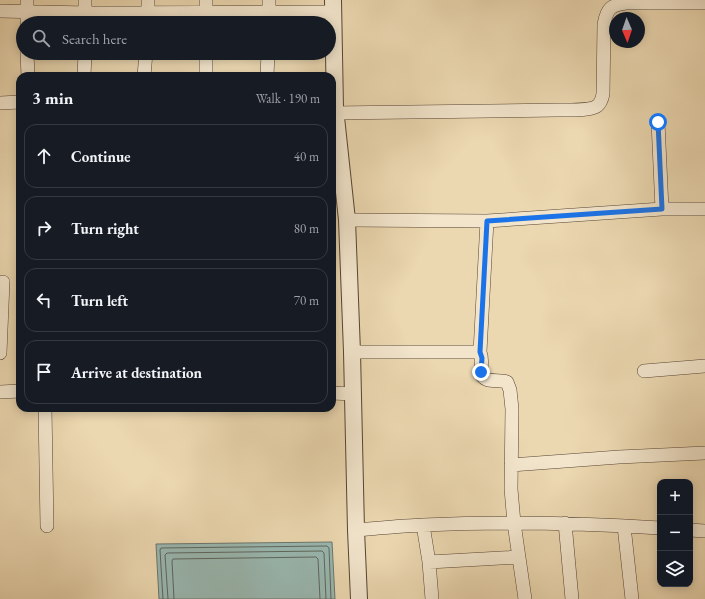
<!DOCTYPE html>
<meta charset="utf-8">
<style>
:root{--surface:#171b24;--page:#242831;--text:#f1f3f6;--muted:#9ea1a6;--line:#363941}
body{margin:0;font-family:"EB Garamond",serif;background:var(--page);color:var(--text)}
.controls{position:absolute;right:12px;bottom:12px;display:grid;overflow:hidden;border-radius:8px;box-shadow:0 2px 10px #0003}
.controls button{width:36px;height:36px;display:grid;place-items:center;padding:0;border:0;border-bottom:1px solid var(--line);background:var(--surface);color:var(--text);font:20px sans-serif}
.compass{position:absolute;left:609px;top:12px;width:36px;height:36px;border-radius:50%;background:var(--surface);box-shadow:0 2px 10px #0003;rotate:178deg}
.stop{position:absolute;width:12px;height:12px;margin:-9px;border:3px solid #1a73e8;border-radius:50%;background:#fff}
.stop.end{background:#1a73e8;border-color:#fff;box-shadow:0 1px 4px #0008}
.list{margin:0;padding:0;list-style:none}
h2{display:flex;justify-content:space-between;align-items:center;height:52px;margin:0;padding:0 16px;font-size:17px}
h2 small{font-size:13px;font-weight:400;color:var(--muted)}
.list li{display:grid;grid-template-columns:26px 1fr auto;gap:12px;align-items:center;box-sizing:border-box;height:64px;margin:0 8px 8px;padding:0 8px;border:1px solid var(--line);border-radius:12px}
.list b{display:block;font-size:15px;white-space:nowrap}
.list em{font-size:13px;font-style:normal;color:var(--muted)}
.icon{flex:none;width:22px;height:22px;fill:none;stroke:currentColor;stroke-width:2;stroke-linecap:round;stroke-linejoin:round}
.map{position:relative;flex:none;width:705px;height:599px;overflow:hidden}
.search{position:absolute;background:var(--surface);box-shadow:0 2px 10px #0003;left:16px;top:16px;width:320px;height:44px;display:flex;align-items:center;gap:10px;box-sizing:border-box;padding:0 14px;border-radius:22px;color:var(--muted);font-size:15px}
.panel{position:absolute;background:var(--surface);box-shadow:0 2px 10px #0003;left:16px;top:72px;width:320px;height:340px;border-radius:12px}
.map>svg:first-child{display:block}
</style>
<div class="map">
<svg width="705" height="599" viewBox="0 0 705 599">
<rect width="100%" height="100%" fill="#ebd7b0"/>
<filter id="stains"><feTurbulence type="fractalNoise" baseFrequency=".005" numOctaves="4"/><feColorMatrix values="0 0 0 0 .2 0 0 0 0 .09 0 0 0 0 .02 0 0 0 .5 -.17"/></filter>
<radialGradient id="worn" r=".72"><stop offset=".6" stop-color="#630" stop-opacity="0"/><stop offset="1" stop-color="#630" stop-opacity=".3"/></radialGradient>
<!-- water -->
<path fill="#99b8b1" stroke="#6a766e" d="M332,542L335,599H159L156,544Z"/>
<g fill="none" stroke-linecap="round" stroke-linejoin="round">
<!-- shore -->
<path stroke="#5e665e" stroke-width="1" d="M163,599L160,550L161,548L327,546L329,548L331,599
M168,599L165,555L167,553L322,551L324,553L326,599
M174,599L172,561L173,559L316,557L318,559L320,599"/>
<defs>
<path id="minor" d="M27,0V23
M85,0V23
M0,11L86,13L333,12
M148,23V0
M206,23V0
M269,23V0
M27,53L28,76
M206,53V76
M84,76L85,53
M144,76L146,53
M267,76L268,53
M0,103L20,102
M332,113L557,110C566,110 590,111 597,106C601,103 602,99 603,94L604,24C607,9 610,5 626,3H705
M658,122L662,209
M347,220L487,221L662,209H705
M352,352H480C483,359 481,365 481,372C482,384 499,379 507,382L510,390L512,409L511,489L514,523L525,599
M480,352L487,221
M0,353L3,282
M644,371L705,366
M0,392L20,391
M332,393L353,394
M45,408L47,526
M511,465L619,457L705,453
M565,523L572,599
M423,525L429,562L432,599
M624,526L632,599
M356,530C379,528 401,526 423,525C502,521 581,523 660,528
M690,530L705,531
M429,562L519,557"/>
<path id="tertiary" d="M333,0L335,108L347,220L352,352L356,530L359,599"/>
</defs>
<!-- minor casing -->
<use href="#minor" stroke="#564434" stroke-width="14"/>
<!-- tertiary casing -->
<use href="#tertiary" stroke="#564434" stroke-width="18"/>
<!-- minor -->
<use href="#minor" stroke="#f2e5cc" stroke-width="13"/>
<!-- tertiary -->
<use href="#tertiary" stroke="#f2e5cc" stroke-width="16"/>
</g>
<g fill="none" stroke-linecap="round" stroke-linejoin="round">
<!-- route -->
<path stroke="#1a73e8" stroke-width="5" d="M481,372L482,358L480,352L487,221L662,209L658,122"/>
</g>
<rect width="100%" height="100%" filter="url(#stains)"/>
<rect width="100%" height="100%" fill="url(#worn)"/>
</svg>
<div class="controls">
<button>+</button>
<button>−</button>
<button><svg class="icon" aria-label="layers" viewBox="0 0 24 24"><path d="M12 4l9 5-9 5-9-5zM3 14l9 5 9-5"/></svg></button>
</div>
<svg class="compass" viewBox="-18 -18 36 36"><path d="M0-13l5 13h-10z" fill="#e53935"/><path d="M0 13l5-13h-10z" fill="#9ea1a6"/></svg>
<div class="stop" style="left:658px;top:122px"></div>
<div class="stop end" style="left:481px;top:372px"></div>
<div class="search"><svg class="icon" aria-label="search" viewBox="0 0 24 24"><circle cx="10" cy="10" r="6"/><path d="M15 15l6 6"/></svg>Search here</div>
<section class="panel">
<h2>3 min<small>Walk · 190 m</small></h2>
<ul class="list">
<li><svg class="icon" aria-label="ahead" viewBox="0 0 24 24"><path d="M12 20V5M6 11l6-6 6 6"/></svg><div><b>Continue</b></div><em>40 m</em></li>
<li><svg class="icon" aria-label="right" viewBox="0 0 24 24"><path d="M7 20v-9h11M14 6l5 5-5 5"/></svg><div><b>Turn right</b></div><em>80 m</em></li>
<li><svg class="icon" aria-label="left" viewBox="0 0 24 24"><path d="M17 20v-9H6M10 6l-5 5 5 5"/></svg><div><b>Turn left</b></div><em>70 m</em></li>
<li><svg class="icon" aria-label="arrive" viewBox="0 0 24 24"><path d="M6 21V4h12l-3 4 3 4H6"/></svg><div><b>Arrive at destination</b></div></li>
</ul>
</section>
</div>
